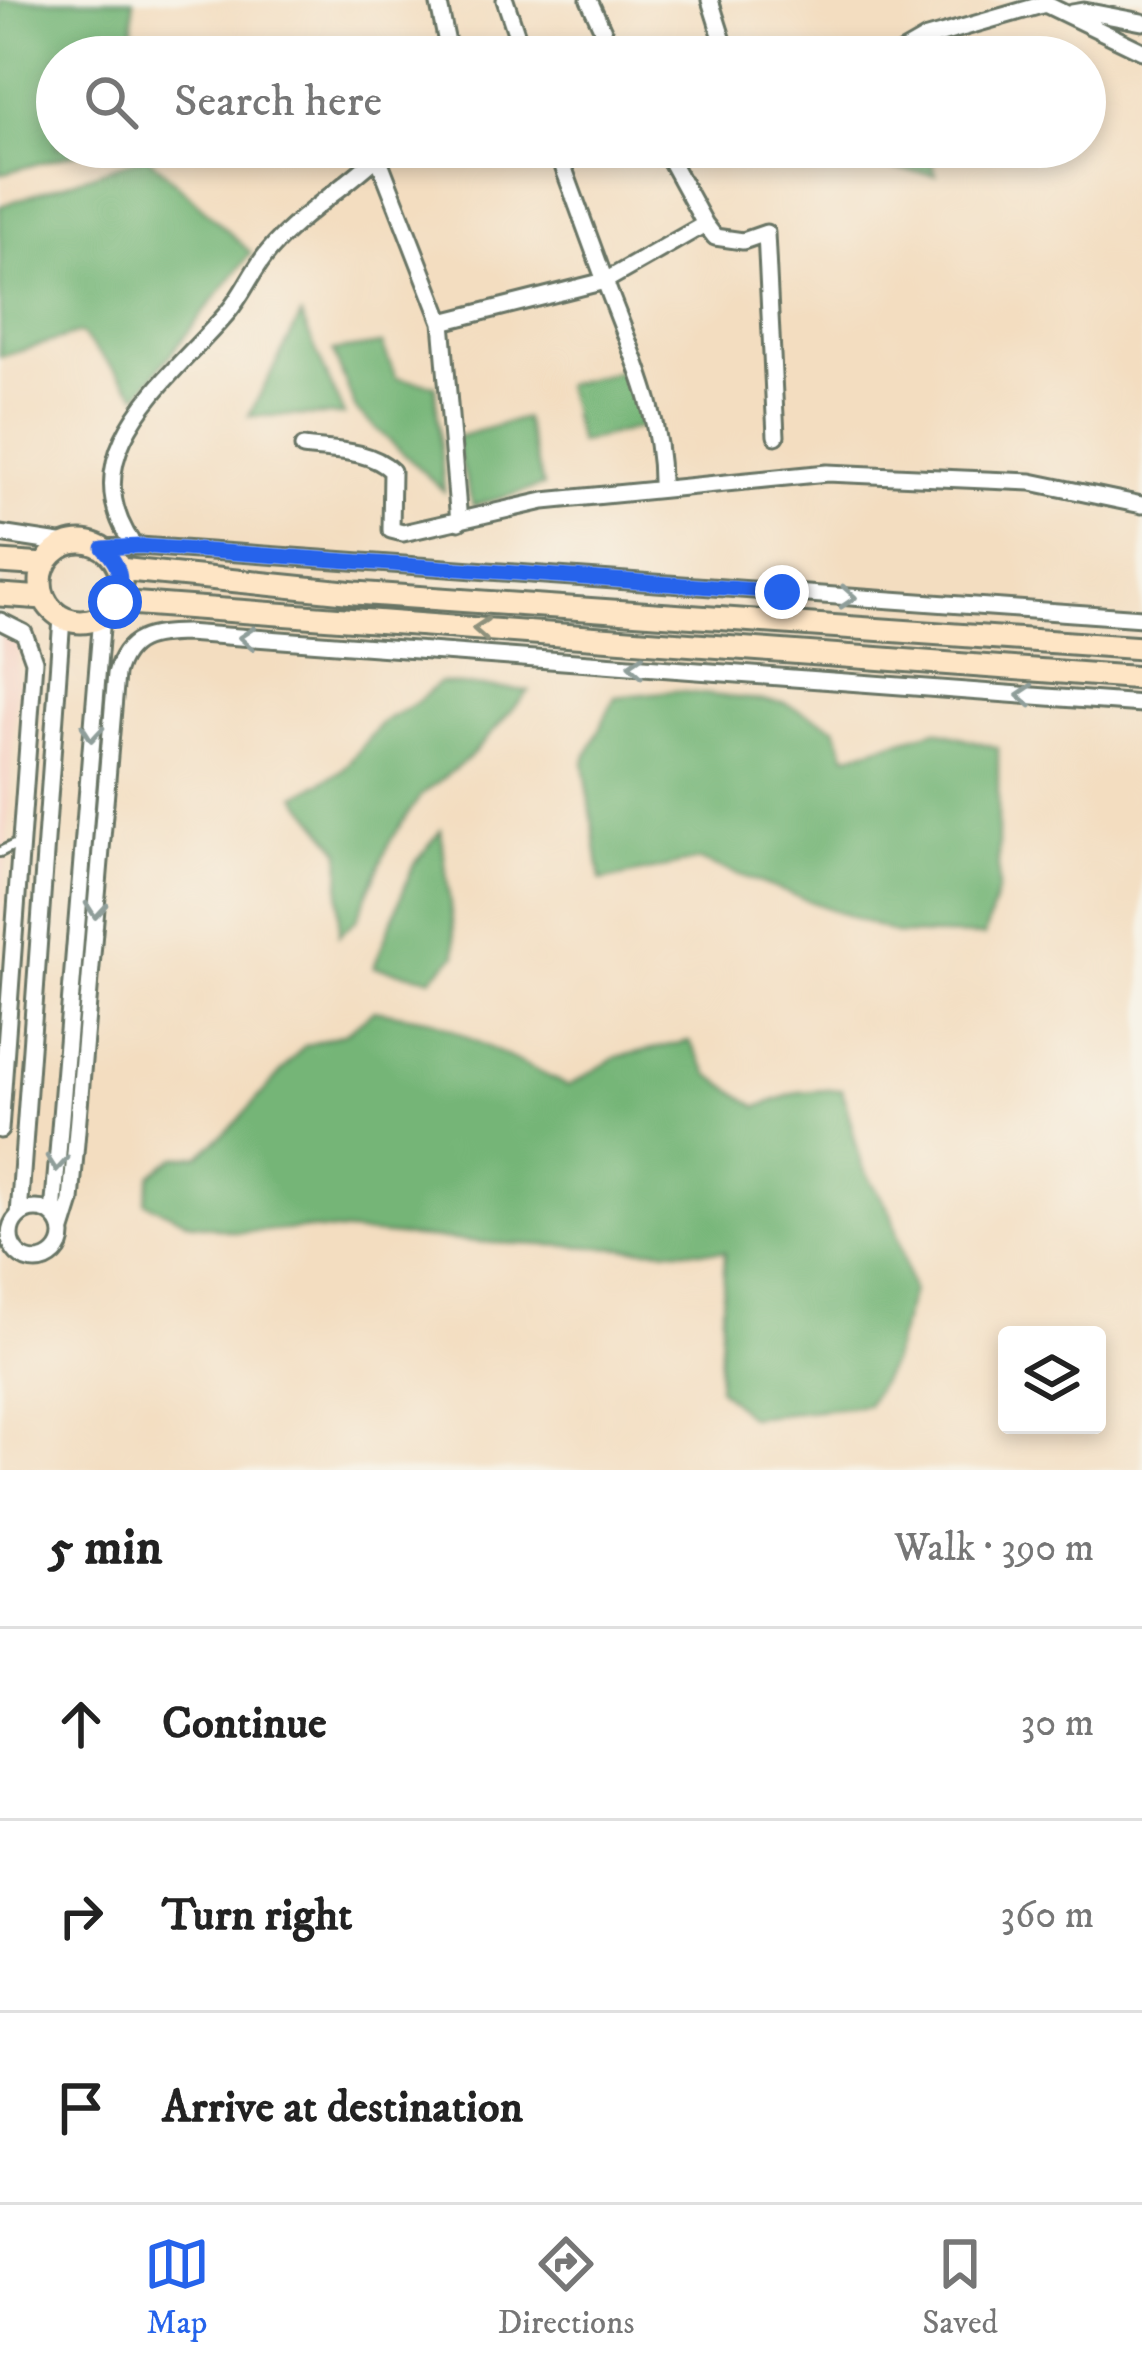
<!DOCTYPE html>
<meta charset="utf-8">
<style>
:root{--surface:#fff;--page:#f6f6f6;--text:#222;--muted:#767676;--line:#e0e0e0;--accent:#2563eb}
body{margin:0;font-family:"IM FELL DW Pica",serif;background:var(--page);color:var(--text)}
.controls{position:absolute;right:36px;bottom:36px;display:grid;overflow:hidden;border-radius:12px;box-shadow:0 6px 18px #0003}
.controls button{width:108px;height:108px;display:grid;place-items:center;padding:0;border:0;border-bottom:3px solid var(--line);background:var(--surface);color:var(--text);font:60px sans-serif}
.stop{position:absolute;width:36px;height:36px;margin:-27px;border:9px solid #2563eb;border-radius:50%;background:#fff}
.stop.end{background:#2563eb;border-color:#fff;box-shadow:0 3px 12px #0008}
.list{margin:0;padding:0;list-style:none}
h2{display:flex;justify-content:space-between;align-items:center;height:156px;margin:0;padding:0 48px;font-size:51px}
h2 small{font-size:39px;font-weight:400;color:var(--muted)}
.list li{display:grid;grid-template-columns:78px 1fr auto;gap:36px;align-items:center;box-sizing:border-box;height:192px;padding:0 48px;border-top:3px solid var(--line)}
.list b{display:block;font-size:45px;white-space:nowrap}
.list em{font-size:39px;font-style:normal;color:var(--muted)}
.icon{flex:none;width:66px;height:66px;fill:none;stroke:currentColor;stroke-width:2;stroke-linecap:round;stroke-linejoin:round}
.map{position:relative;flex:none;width:1142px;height:1470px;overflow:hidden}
.search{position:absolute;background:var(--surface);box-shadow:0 6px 18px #0003;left:36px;right:36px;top:36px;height:132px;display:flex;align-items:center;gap:30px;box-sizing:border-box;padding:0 42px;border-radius:66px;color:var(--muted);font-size:45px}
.sheet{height:732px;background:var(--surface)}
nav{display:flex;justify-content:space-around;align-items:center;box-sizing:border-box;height:168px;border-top:3px solid var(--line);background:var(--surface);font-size:33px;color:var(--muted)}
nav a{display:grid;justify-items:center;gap:6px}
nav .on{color:var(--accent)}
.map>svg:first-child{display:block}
</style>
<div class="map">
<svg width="1142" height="1470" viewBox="0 0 1142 1470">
<rect width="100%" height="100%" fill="#f7f3e8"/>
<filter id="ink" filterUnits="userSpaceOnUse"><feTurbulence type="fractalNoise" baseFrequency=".00833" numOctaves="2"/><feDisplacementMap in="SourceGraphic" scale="24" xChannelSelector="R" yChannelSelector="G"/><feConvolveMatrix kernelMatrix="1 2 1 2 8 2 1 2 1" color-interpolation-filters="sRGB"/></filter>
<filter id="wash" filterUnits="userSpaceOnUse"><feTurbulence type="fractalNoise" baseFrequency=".004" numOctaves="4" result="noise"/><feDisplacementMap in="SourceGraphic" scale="48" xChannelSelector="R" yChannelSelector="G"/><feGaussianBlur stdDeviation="2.7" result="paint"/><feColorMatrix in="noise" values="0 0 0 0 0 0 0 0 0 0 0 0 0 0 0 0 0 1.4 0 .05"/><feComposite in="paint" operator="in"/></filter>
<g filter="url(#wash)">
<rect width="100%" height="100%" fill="#f3ddc0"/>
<!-- built -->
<path fill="#f6d2c3" d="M0,630L20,631L0,955Z"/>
<!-- forest -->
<path fill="#74b577" stroke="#4a7956" stroke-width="3" d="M0,0H133V57H57V147H98L0,174Z
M838,147H927L936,175L827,159Z
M147,156L251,253L138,395L80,333L0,357V206Z
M301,316L344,415L249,416Z
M382,344L396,378L435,385L444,491L356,410L333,351Z
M630,368L645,426L579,443L564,385Z
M524,418L543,486L473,506L454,438Z
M439,683L529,691L469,758L421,795L389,843L357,919L339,935L341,851L296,796L342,771L381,723L416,703Z
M674,691L784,703L835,727L846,756L936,730L998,748V889L984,936L898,934L699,860L601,881L584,762L615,697Z
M441,830L456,955L431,978L374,967L413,866Z
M374,1010L432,1020L568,1086L617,1057L689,1041L710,1075L757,1107L799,1092L842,1089L862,1166L891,1213L912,1291L890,1365L867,1405L749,1417L718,1388L725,1252L494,1243L307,1229L237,1232L188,1222L145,1202L151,1175L176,1157L199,1156L238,1121L304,1046L346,1033Z"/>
</g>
<g filter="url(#ink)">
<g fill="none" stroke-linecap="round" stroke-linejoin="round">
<defs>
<path id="lane" d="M0,852L20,842"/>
<path id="street" d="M438,0L450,57
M505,0L524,57
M589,0L615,57
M710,0L728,57
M1072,13L1084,11L1142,22
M894,57L927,38L1045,4L1142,51
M556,147L605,281L705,224L663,147
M378,157L442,322L605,281C630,349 663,416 661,489
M705,224L715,237L743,241L766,233L776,436
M442,322L459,522
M303,447C333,451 369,449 392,471L391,530L403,533L544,501L827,473L1031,482L1142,505
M0,534L66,544
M134,546C67,451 172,378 228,312C244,293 253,269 269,251C301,213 352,183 388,147
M103,548L140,546L1142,618
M0,621L24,633L34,661L0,1130
M10 1235a26 26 0 1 1 52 0a26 26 0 1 1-52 0Z
M53,1214L102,616
M19,1215L62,618
M62,1230L71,1201L116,674C126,636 150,634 186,633L1142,704"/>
<path id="secondary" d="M41 582a40 40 0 1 1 80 0a40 40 0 1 1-80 0Z
M0,562L45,565
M119,569L355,593L1142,648
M0,595L44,598
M115,602L1142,678"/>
</defs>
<!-- lane casing -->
<use href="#lane" stroke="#697565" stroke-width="14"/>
<!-- street casing -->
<use href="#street" stroke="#697565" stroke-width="21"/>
<!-- secondary casing -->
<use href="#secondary" stroke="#697565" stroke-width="27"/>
<!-- lane -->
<use href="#lane" stroke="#fff" stroke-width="8"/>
<!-- street -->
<use href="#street" stroke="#fff" stroke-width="15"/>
<!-- secondary -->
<use href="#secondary" stroke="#fee5c5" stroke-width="21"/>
</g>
<!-- one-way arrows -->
<defs><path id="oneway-chevron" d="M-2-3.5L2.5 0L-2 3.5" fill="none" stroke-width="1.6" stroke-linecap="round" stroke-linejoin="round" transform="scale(3)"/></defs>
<g stroke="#8f9e9a">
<use href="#oneway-chevron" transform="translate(848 597) rotate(4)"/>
<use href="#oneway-chevron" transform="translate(247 638) rotate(-176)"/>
<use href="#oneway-chevron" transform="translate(636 666) rotate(-176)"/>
<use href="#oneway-chevron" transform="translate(1025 695) rotate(-176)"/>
<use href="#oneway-chevron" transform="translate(92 733) rotate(95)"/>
<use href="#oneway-chevron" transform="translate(96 910) rotate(95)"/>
<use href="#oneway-chevron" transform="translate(57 1163) rotate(95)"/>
</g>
<use stroke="#8e917c" href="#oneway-chevron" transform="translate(481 629) rotate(-176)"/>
</g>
<g fill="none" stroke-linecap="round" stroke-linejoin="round" filter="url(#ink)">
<!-- route -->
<path stroke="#2563eb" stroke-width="15" d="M115,602C125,581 119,563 103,548L140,546L782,592"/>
</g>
</svg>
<div class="controls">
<button><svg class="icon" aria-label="layers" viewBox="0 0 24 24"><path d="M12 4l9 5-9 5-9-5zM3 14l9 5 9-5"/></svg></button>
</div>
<div class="stop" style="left:115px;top:602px"></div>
<div class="stop end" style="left:782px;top:592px"></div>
<div class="search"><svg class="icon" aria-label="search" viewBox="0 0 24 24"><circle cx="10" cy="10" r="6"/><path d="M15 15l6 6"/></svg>Search here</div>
</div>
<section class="sheet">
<h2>5 min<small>Walk · 390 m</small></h2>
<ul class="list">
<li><svg class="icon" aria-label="ahead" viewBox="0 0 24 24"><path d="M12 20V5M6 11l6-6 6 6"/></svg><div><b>Continue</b></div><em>30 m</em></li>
<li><svg class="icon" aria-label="right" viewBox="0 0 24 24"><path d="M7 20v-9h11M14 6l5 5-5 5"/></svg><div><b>Turn right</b></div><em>360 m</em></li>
<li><svg class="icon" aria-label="arrive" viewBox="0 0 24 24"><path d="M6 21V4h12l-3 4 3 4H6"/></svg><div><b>Arrive at destination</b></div></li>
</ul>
</section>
<nav>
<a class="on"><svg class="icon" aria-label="map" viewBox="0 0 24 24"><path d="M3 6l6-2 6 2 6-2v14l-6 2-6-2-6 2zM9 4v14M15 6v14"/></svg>Map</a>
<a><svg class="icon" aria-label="directions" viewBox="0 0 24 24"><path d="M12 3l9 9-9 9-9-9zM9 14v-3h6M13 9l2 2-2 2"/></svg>Directions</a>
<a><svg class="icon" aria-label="saved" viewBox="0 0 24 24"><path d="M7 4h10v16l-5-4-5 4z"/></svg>Saved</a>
</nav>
